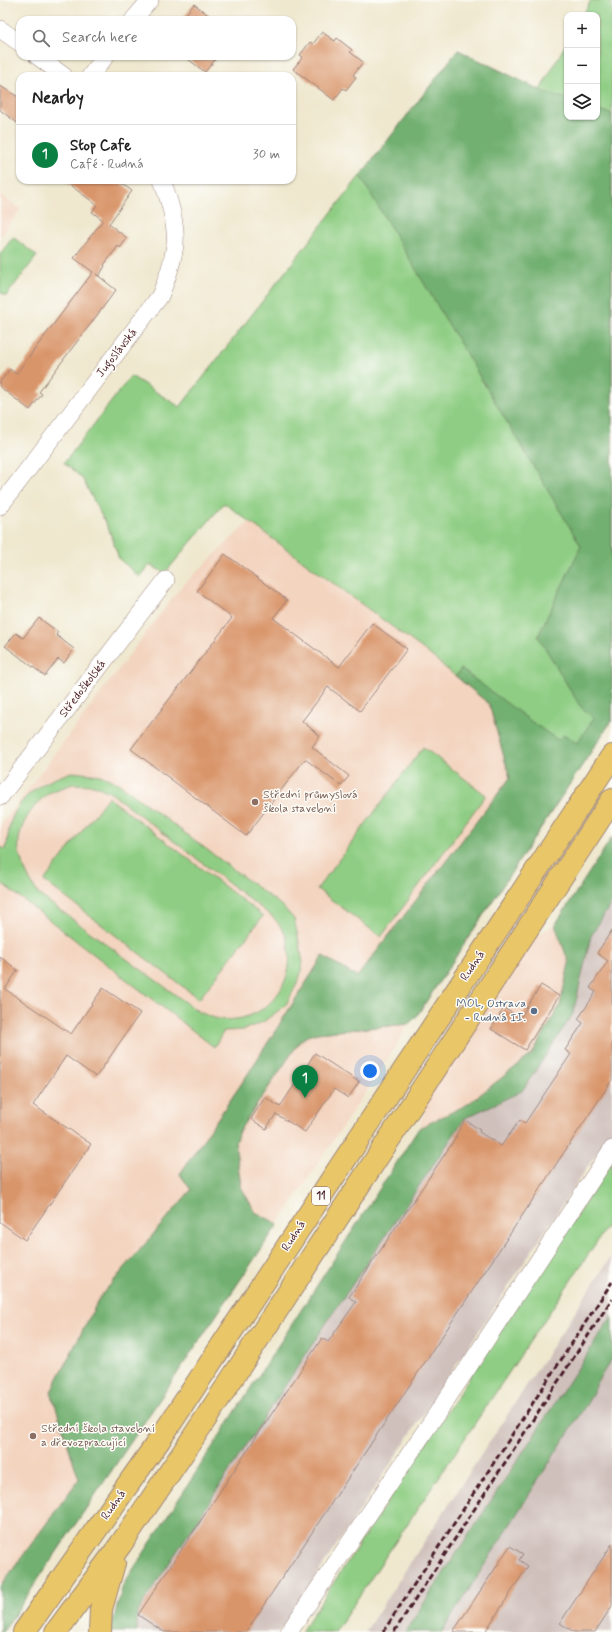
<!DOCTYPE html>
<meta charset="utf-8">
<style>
:root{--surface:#fff;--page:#f6f6f6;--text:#222;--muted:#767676;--line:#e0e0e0;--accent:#0b8043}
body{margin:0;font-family:Mynerve,sans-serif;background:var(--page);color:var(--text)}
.controls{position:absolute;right:12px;top:12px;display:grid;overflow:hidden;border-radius:8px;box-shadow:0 1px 3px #0004}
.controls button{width:36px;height:36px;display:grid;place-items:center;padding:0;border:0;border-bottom:1px solid var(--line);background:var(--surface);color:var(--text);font:20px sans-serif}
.you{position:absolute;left:370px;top:1071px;width:14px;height:14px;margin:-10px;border:3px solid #fff;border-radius:50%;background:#1a73e8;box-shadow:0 0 0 6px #1a73e833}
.badge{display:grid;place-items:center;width:26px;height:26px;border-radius:50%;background:var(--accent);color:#fff;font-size:13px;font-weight:700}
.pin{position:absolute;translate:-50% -33px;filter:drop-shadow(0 1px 2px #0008)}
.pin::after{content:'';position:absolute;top:21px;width:14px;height:12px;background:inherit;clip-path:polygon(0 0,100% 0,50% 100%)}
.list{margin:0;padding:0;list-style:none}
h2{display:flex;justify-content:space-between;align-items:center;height:52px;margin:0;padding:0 16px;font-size:17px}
h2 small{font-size:13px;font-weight:400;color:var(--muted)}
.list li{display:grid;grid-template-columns:26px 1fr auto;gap:12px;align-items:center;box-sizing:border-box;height:60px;padding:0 16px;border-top:1px solid var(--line)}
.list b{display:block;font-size:15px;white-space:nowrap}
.list p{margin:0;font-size:13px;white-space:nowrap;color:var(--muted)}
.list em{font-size:13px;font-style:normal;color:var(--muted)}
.icon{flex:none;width:22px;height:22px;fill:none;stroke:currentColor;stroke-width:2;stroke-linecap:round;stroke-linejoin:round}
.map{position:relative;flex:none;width:612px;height:1632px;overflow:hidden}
.search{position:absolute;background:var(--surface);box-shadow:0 1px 3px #0004;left:16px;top:16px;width:280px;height:44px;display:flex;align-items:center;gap:10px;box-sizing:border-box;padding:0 14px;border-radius:12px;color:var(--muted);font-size:15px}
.panel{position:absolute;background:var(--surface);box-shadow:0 1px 3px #0004;left:16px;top:72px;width:280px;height:112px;border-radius:12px}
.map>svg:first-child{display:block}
</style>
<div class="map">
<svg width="612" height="1632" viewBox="0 0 612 1632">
<rect width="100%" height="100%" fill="#fdfcf7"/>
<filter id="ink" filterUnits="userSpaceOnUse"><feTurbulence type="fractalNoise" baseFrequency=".025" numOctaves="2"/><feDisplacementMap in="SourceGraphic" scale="8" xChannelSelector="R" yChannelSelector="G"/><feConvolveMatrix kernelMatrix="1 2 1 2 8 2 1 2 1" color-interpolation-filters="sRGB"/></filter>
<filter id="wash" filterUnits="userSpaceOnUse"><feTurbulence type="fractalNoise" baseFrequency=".012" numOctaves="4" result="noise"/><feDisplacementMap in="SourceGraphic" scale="16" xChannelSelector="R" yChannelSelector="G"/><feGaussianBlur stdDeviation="0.9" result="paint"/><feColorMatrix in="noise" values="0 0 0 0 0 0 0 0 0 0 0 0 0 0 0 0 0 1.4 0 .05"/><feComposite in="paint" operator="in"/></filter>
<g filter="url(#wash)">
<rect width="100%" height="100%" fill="#efe8cf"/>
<!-- built -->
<path fill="#f3d4bf" d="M0,194L21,209L0,237Z
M249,522L424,650L489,704L510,778L357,977L323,956L246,1077L180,1174L191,1190L100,1297L51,1392L79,1479L0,1587V826L180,588Z
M555,925L569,962L560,1005L532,1054L468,1104L419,1128L433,1085L527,941Z
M408,1024L396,1046L278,1224L255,1212L241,1187L235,1143L239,1131L300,1041L307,1036L317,1033Z"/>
<!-- industrial -->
<path fill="#cfc0bb" d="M612,902V1130L279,1632H137V1615L147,1597L327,1322L465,1118L522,1090L573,1014L591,936Z
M612,1255V1322L409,1632H365Z
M612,1359V1632H442L589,1400L599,1379Z"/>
<!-- green -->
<path fill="#8ecd83" stroke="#6c7657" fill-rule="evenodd" d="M591,0H612V720L416,1017L408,1024L317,1033L307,1036L300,1041L239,1131L235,1143L241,1187L255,1212L278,1224L6,1627L2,1632H0V1587L79,1479L51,1392L100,1297L191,1190L180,1174L246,1077L323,956L357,977L510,778L489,704L424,650L224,503L165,573L150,565L140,577L119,559L110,532L82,478L64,463L131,376L180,407L458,50L540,90L567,42V117H597V15H583Z
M13,237L37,256L6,296L0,292V254Z
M423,747L486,795L381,937L317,889Z
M72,772L100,775L118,783L282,906L294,919L298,937L303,962L299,980L286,1005L263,1022L243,1030L224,1031L214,1047L0,882V847L6,849C8,840 8,830 11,821C21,793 45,781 72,772ZM73,784L94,785L111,793L274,918C278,923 283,930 286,936C301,981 266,1025 219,1019C212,1018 205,1014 199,1012L38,894C30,880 22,867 19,851C16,829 32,805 49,793C56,789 65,787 73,784Z
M108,797L263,916L199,999L44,881Z
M612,1162V1219L335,1632H301Z"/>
<!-- forest -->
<path fill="#72b071" stroke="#5e684e" d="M458,50L540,90L567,99V117H597V109L612,114V720L416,1017L408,1024L317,1033L307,1036L300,1041L239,1131L235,1143L241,1187L255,1212L278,1224L6,1627L2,1632H0V1587L79,1479L51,1392L100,1297L191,1190L180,1174L246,1077L323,956L357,977L510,778L489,704L456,676L461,669L536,725L558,740L563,735L577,743L594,718L580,706L538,636L581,546L360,176Z
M612,837V902L591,936L573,1014L522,1091L465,1118L327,1322L147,1597L137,1614V1632H110L123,1585L419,1128L468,1104L532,1054L560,1005L569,963L555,925Z
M612,1316V1359L599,1379L589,1400L442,1632H405Z"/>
<g id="blocks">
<!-- building -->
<path fill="#d9956b" d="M194,4L215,20H181Z
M322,32L335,41L337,38L352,50L350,52L363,62L353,75L356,77L346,90L343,88L334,100L293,69L303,57L300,55L310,42L313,44Z
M184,56H218L205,72Z
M0,86L20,98V125L0,110Z
M63,180H117L132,191L109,224L127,238L120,248L118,246L104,265L105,266L99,276L96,274L116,290L39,392L42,394L30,410L0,387V382L10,369L16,374L93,272L74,258L103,220L92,212L97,205Z
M225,554L287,600L273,618L339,667L372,623L407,649L360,711L328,687L302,721L320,736L312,747L349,776L341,786L305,759L246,836L131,749L232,618L197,591Z
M39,618L58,632L56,635L74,649L64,663L58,659L45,676L5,646L16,633L23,638Z
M612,930V1080L246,1632H164L138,1615L322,1338L328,1342L356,1302L349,1297L457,1136L456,1135L465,1120L480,1130L479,1132L501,1146L520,1120L525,1123L571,1054L565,1050L583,1023L578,1019L596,992L590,988L608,961L597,953Z
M0,957L18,970L5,989L71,1034L103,988L140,1013L96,1077L66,1056L33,1105L91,1144L25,1240L0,1222Z
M541,985L559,996L525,1050L491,1029L504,1008L520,1018Z
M315,1053L359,1082L348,1098L334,1089L305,1132L276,1114L266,1129L251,1119L265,1097L280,1107Z
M612,1544V1606L595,1632H574L560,1623Z
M510,1546L523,1554L519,1560L528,1566L485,1632H453Z"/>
</g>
</g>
<g filter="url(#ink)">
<use href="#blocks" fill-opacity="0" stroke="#9c847d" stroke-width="1"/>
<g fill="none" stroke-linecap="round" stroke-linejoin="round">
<defs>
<path id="minor" d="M133,20L150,0
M0,29L20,43
M37,56L64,76
M90,76L106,56
M0,506L160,296C180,248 180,229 162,180
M0,797L166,580
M289,1632L467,1369L612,1149"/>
<path id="highway" d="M24,1632L160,1439L612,756
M56,1632L121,1544L187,1447L612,800
M100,1632L101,1609L114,1563"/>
</defs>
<!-- minor casing -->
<use href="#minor" stroke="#9c847d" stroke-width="18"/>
<!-- highway casing -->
<use href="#highway" stroke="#9c847d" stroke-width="24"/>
<!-- minor -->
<use href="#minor" stroke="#fff" stroke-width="17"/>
<!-- highway -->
<use href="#highway" stroke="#e9c769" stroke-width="22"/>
<!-- rail -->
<path stroke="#4a1f2b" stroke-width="3" stroke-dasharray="6 3" stroke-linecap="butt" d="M383,1632L612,1282
M394,1632L612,1299"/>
</g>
</g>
<!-- markers -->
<g fill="#8d6e63" stroke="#fdfcf7" stroke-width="1.5">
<circle cx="255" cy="802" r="4"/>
<circle cx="33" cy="1436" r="4"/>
</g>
<circle fill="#5c6f8a" stroke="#fdfcf7" stroke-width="1.5" cx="534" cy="1011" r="4"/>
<g text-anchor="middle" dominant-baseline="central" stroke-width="3" stroke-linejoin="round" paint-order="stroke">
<!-- shield labels -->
<rect fill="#fdfcf7" stroke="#806168" stroke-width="1" x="312" y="1187" width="18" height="18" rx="3"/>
<g font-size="11" font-weight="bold" fill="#4a1f2b">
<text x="321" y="1196">11</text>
</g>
<!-- street labels -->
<g font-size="12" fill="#4a1f2b" stroke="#fdfcf7">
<text transform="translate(117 353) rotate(-52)">Jugoslávská</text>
<text transform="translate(83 689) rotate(-53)">Středoškolská</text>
<text transform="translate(473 966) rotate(-56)">Rudná</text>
<text transform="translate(294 1236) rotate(-57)">Rudná</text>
<text transform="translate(114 1505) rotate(-55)">Rudná</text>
</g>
<!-- education labels -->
<g font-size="12" fill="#785e54" stroke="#fdfcf7" text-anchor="start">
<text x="263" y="795">Střední průmyslová<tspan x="263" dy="14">škola stavební</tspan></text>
<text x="41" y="1429">Střední škola stavební<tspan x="41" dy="14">a dřevozpracující</tspan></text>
</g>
<!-- service labels -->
<g font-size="12" fill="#4e5e75" stroke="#fdfcf7" text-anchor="end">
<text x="526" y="1004">MOL, Ostrava<tspan x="526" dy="14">- Rudná II.</tspan></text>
</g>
</g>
</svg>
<div class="controls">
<button>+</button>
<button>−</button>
<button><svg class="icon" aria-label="layers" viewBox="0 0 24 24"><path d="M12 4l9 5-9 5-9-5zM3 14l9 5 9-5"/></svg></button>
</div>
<div class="you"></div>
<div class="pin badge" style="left:305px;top:1098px">1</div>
<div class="search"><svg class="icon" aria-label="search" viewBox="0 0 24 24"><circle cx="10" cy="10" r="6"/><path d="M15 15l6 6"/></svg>Search here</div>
<section class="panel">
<h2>Nearby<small></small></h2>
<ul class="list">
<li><span class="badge">1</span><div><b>Stop Cafe</b><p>Café · Rudná</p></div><em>30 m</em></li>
</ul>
</section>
</div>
